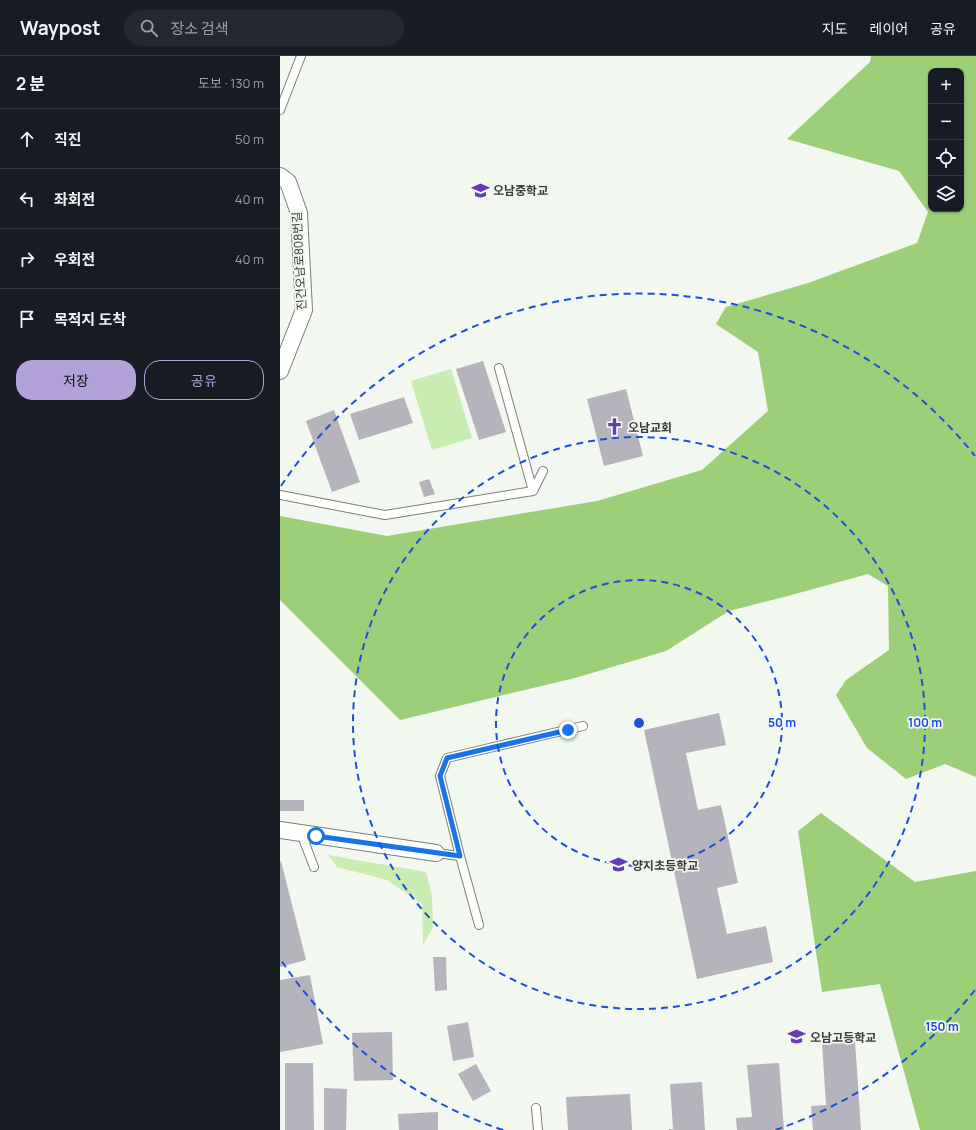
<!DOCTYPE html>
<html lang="ko">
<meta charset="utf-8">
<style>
:root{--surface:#171b24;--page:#242831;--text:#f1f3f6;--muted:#9ea1a6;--line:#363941;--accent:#b2a1d8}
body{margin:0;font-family:Manrope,"Noto Sans KR",sans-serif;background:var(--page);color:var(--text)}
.controls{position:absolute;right:12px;top:12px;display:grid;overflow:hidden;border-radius:8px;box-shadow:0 1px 3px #0004}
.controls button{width:36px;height:36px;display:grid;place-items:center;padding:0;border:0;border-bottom:1px solid var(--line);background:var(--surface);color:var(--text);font:20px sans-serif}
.stop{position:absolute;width:12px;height:12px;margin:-9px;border:3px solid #1a73e8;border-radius:50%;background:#fff}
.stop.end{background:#1a73e8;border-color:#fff;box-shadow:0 1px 4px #0008}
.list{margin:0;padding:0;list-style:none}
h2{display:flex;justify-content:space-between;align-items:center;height:52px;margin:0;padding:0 16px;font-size:17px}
h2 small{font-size:13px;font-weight:400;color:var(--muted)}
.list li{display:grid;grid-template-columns:26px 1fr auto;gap:12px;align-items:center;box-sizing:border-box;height:60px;padding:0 16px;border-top:1px solid var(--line)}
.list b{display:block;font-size:15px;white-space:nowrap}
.list em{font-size:13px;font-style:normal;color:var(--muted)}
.actions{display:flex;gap:8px;padding:12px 16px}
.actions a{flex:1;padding:9px 0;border:1px solid var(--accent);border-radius:16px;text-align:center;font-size:14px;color:var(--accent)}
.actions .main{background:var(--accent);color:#111}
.icon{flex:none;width:22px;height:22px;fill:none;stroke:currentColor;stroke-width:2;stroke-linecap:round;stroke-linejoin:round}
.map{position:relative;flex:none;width:696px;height:1074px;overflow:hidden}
header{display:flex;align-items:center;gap:24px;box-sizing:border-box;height:56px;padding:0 20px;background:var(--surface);border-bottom:1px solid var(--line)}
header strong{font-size:19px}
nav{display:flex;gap:22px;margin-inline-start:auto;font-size:14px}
.search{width:280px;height:36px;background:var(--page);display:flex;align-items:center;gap:10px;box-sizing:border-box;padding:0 14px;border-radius:22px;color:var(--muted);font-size:15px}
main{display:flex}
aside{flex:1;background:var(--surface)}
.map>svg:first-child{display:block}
</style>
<header>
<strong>Waypost</strong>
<div class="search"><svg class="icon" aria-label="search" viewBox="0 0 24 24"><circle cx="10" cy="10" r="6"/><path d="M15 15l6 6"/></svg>장소 검색</div>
<nav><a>지도</a><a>레이어</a><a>공유</a></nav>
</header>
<main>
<aside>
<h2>2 분<small>도보 · 130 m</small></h2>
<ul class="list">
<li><svg class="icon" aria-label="ahead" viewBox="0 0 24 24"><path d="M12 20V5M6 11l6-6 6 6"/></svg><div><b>직진</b></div><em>50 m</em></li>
<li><svg class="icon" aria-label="left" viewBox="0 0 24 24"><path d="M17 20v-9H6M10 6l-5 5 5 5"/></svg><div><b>좌회전</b></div><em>40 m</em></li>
<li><svg class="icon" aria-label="right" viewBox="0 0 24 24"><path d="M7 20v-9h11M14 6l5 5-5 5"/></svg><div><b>우회전</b></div><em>40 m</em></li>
<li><svg class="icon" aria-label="arrive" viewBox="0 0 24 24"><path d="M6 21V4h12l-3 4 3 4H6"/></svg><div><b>목적지 도착</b></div></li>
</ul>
<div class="actions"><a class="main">저장</a><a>공유</a></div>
</aside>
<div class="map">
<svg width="696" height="1074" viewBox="0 0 696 1074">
<rect width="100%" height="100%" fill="#f2f7ef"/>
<!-- green -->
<path fill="#c8ecb1" d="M171,313L192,382L152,394L131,325Z
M48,799L146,816L152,840L153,871L143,889L142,848L107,824L57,811Z"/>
<!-- forest -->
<path fill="#9ccf78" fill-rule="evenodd" d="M591,0H696V721L665,708L626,723L587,692L556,639L566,624L609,594L608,530L588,518L504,541L449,555L386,595L295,622L120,664L0,544V460L107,480L317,445L422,414L488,355L478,296L436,268L446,251L528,227L637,187L648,156L619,115L507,83L590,6ZM651,15H681V153H651Z
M541,757L635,826L696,815V1074H640L600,928L542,936L518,775Z"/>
<!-- building -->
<path fill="#b5b3bc" d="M203,305L226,376L199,384L176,313Z
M346,333L363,400L324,410L307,343Z
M124,341L133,367L79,384L70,358Z
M54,354L80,426L52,436L26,365Z
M149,423L155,438L144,441L139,426Z
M439,657L446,689L406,697L418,754L441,749L458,827L437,832L447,878L486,870L493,906L417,923L364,674Z
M0,744H24V755H0Z
M1,805L26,904L0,911V806Z
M153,901H166L167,934L155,935Z
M30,919L43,988L0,996V924Z
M188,966L194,1001L173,1005L167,970Z
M112,976L113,1024L74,1025L72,977Z
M575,985L581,1074H533L531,1050L546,1049L542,987Z
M5,1007H33L34,1074H5Z
M499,1007L504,1074H457L456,1062L472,1061L467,1009Z
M196,1008L211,1035L193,1045L178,1018Z
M422,1026L425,1074H389V1073H393L390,1028Z
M44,1032L67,1033L66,1074H44Z
M350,1038L352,1074H288L286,1041Z
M158,1056V1074H119L118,1058Z"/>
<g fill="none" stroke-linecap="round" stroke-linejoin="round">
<defs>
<path id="lane" d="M0,54L21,0
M219,312L253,435
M0,439L105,459L253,435L263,415
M21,777L34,811
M156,797L180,800L160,720L167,702L303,670
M180,800L199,869
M256,1052L258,1074"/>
<path id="street" d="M0,120L8,126L19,157L24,254L0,315
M0,774L156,797"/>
</defs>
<!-- lane casing -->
<use href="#lane" stroke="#7a7f78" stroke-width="10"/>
<!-- street casing -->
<use href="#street" stroke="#7a7f78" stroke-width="18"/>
<!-- lane -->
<use href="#lane" stroke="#fff" stroke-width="8"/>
<!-- street -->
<use href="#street" stroke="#fff" stroke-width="16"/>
</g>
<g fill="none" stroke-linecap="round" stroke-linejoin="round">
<!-- route -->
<path stroke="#1a73e8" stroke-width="5" d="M36,780L180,800L160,720L167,702L288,674"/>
</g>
<!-- distance rings -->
<g fill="none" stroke="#1d4ed8" stroke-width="2" stroke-dasharray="7 5">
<circle cx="359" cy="667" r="143"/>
<circle cx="359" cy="667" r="286"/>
<path d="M695 934A429 429 0 0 1 495 1074M223 1074A429 429 0 0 1 1 904M1 430A429 429 0 0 1 695 400"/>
</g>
<!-- icons -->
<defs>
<symbol id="school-bare" viewBox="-9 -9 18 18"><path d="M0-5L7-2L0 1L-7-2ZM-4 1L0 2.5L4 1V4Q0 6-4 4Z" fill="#653cb4" stroke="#f2f7ef" stroke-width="2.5" paint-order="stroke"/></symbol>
<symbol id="church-bare" viewBox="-9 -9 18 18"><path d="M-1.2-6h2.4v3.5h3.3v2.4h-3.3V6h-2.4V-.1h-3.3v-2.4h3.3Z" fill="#653cb4" stroke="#f2f7ef" stroke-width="2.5" paint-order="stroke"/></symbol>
</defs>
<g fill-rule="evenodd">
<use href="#school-bare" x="188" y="122" width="25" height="25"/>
<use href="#church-bare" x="322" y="358" width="25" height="25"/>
<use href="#school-bare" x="326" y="796" width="25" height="25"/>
<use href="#school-bare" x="504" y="968" width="25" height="25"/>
</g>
<g text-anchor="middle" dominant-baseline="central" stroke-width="3.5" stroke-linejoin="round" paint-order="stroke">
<!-- poi labels -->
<g font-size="12" font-weight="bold" fill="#3a3c39" stroke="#f2f7ef" text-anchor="start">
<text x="213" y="134">오남중학교</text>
<text x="348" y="371">오남교회</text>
<text x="352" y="809">양지초등학교</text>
<text x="530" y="981">오남고등학교</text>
</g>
<!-- street labels -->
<g font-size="12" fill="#3a3c39" stroke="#f2f7ef">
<text transform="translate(19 205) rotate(-93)">진건오남로808번길</text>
</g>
</g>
<circle cx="359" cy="667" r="6" fill="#1d4ed8" stroke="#f2f7ef" stroke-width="2"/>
<g font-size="12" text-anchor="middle" font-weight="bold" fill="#1d4ed8" stroke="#f2f7ef" stroke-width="3.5" stroke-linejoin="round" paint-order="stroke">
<text x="502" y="671">50 m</text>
<text x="645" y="671">100 m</text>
<text x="662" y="975">150 m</text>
</g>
</svg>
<div class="controls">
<button>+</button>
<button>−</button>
<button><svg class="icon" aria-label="locate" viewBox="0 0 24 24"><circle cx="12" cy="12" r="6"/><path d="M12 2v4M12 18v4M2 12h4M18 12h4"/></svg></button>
<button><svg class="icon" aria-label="layers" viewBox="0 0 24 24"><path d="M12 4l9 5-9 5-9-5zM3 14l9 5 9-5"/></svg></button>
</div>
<div class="stop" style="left:36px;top:780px"></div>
<div class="stop end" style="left:288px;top:674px"></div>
</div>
</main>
